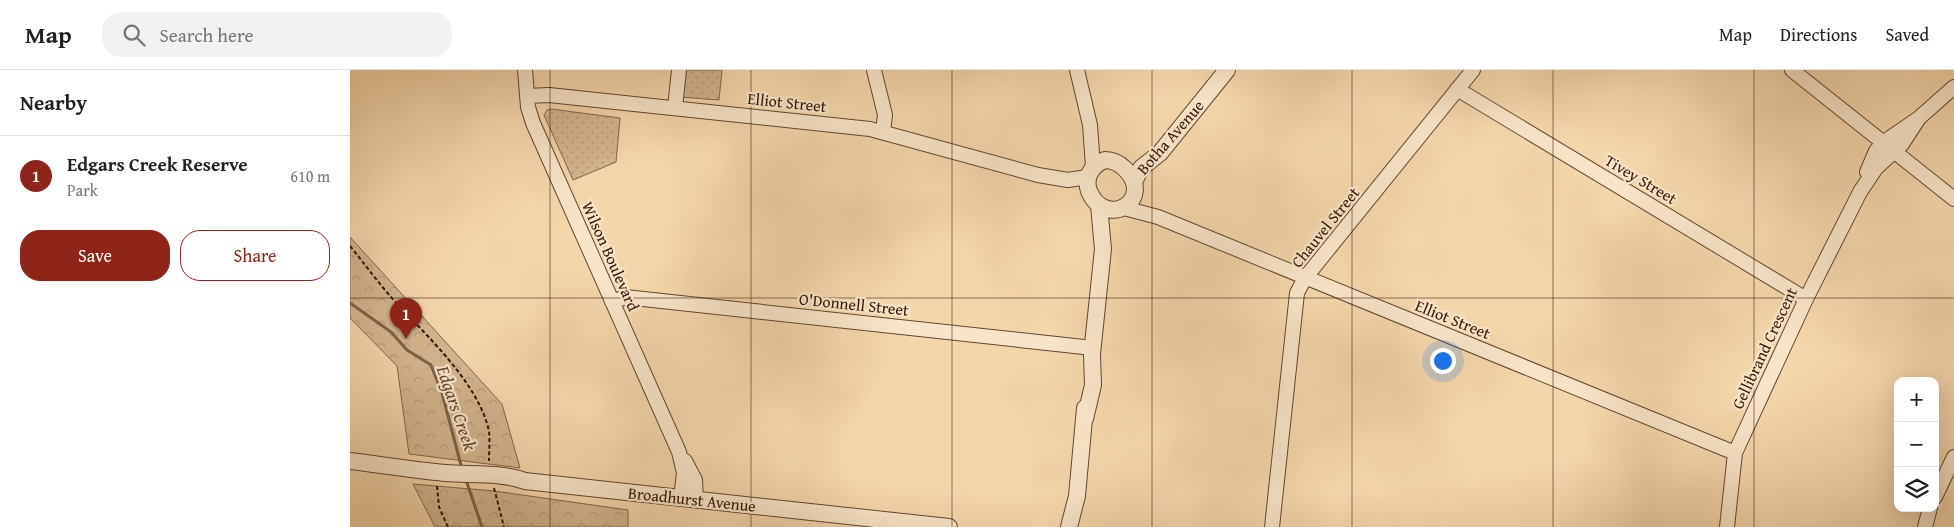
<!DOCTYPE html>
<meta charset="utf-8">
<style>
:root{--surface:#fff;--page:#f2f2f2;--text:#222;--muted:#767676;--line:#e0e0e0;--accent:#8f2418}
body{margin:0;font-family:"Gentium Book Plus",serif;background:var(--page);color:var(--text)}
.controls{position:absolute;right:15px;bottom:15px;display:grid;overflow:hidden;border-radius:10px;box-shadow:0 5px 20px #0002}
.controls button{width:45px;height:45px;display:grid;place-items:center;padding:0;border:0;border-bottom:1px solid var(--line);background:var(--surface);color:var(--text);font:25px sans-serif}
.you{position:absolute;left:1092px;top:290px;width:18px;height:18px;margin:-12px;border:4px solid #fff;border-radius:50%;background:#1a73e8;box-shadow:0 0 0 8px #1a73e833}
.badge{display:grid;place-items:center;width:32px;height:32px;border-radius:50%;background:var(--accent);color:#fff;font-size:16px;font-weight:700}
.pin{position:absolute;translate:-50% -41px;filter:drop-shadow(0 1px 2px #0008)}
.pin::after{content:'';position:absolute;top:26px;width:18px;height:15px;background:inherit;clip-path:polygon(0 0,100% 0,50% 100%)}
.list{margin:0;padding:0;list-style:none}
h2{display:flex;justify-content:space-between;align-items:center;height:65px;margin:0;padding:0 20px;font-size:21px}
h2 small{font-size:16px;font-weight:400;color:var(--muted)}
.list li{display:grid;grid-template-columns:32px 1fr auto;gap:15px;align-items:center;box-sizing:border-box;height:80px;padding:0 20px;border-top:1px solid var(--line)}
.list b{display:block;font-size:19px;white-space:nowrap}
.list p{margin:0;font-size:16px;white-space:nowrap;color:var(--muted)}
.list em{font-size:16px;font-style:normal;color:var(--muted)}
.actions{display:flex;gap:10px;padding:15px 20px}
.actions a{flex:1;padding:11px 0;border:1px solid var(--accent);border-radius:20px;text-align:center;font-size:18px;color:var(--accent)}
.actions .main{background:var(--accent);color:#fff}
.icon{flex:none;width:28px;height:28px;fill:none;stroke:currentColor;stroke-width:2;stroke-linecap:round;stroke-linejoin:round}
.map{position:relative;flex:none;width:1604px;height:457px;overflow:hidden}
header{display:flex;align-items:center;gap:30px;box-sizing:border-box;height:70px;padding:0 25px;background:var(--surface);border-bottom:1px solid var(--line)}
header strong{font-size:24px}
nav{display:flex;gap:28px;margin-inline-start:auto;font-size:18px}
.search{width:350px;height:45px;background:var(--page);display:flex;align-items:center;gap:12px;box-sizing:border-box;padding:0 18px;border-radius:20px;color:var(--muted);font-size:19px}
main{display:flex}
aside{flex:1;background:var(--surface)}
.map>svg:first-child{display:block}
</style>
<header>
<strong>Map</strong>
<div class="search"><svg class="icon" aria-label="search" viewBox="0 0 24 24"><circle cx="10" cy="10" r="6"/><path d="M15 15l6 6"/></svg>Search here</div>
<nav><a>Map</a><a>Directions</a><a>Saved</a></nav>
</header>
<main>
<aside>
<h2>Nearby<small></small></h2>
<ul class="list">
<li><span class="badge">1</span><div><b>Edgars Creek Reserve</b><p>Park</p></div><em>610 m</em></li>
</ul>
<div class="actions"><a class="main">Save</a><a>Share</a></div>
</aside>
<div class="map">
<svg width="1604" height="457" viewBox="0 0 1604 457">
<defs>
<pattern id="grass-dots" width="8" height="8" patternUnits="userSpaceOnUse" patternTransform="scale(1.25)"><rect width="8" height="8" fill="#d3b58f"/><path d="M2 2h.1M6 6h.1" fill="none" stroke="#b69b7a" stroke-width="1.8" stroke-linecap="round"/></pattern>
<pattern id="forest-crowns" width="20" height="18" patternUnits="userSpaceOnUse" patternTransform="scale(1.25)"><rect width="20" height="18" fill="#d3b58f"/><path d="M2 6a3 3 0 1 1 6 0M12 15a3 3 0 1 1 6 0" fill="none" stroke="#b69b7a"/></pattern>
</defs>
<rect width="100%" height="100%" fill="#f4d6ab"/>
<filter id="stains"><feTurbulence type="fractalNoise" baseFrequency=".004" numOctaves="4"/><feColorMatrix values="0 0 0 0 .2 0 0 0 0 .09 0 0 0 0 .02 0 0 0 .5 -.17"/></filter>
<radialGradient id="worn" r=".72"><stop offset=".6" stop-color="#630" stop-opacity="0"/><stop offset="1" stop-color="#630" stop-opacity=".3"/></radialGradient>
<!-- grass -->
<path fill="url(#grass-dots)" stroke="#83664b" d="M333,0H372L369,30L330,27Z
M201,39L270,48L266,92L223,110L194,45L197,40Z"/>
<!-- forest -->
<path fill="url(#forest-crowns)" stroke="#83664b" d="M0,167L152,334L170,398L59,384L47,296L0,248Z
M63,414L144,421L278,440V457H85Z"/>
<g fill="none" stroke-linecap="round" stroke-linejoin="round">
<!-- stream -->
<path stroke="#7f6248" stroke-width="3" d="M0,233L41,262L57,280L81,295L92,323L112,399
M116,410L132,457"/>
<defs>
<path id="minor" d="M175,0L178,37L183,53L329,382L334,403L331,428
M524,0L535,45L533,62
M727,0L740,55L743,97
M1442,0L1604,129
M1107,19L1456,229
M177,26L199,25L520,59L688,105L718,110L737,107
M325,38L329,0
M1517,102L1526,81L1534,72L1569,48L1604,17
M774,138L808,147L1385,383
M262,232L275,227L743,278
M335,391L345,410L346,430
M1585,427L1604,387
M922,457L947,223L955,208L1123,0
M1377,457L1385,383L1456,229L1510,122L1526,98L1552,74L1569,48
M1575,457L1580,438"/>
<path id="tertiary" d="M755,90C763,90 769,93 775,99C806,129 756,161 739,121C734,107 742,95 755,90Z
M784,112L791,98L810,83L877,0
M735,349L743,315L742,284L753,179L749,135
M0,391C32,395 63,400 95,403C122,405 149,402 175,411L599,457
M719,457L727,426L735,338"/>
</defs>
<!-- minor casing -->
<use href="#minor" stroke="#634630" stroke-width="16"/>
<!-- tertiary casing -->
<use href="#tertiary" stroke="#634630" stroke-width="18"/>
<!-- path -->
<path stroke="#331607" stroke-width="2" stroke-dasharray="4 2.5" stroke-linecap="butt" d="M0,176C18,198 34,221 54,241C84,273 129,316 139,361C140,370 139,381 139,391
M87,416L89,437L98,457
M144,418L154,457"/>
<!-- minor -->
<use href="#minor" stroke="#f8e4c8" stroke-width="14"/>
<!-- tertiary -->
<use href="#tertiary" stroke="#f8e4c8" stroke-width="16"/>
</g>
<!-- grid -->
<path fill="none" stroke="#331607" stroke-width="1" stroke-opacity="0.55" d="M200,0V457M401,0V457M602,0V457M802,0V457M1002,0V457M1203,0V457M1404,0V457M0,228H1604"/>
<g text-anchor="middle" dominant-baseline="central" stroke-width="4.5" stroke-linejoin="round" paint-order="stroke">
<!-- street labels -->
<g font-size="16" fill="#331607" stroke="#f8e4c8">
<text transform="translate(437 32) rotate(6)">Elliot Street</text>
<text transform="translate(820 67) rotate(-49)">Botha Avenue</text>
<text transform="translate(1291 109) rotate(31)">Tivey Street</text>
<text transform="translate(975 157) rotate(-51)">Chauvel Street</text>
<text transform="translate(261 186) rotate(66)">Wilson Boulevard</text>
<text transform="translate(504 234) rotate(6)">O'Donnell Street</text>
<text transform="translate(1103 249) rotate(22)">Elliot Street</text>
<text transform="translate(1414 278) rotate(-65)">Gellibrand Crescent</text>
<text transform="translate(342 429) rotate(6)">Broadhurst Avenue</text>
</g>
<!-- water labels -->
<g font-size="18" font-style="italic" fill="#664932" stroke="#f8e4c8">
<text transform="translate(107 338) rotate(71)">Edgars Creek</text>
</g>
</g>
<rect width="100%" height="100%" filter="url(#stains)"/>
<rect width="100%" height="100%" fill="url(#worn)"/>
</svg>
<div class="controls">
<button>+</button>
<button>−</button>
<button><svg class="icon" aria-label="layers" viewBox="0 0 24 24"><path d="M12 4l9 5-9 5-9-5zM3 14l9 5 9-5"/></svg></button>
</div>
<div class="you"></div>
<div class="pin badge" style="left:56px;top:269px">1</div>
</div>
</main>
